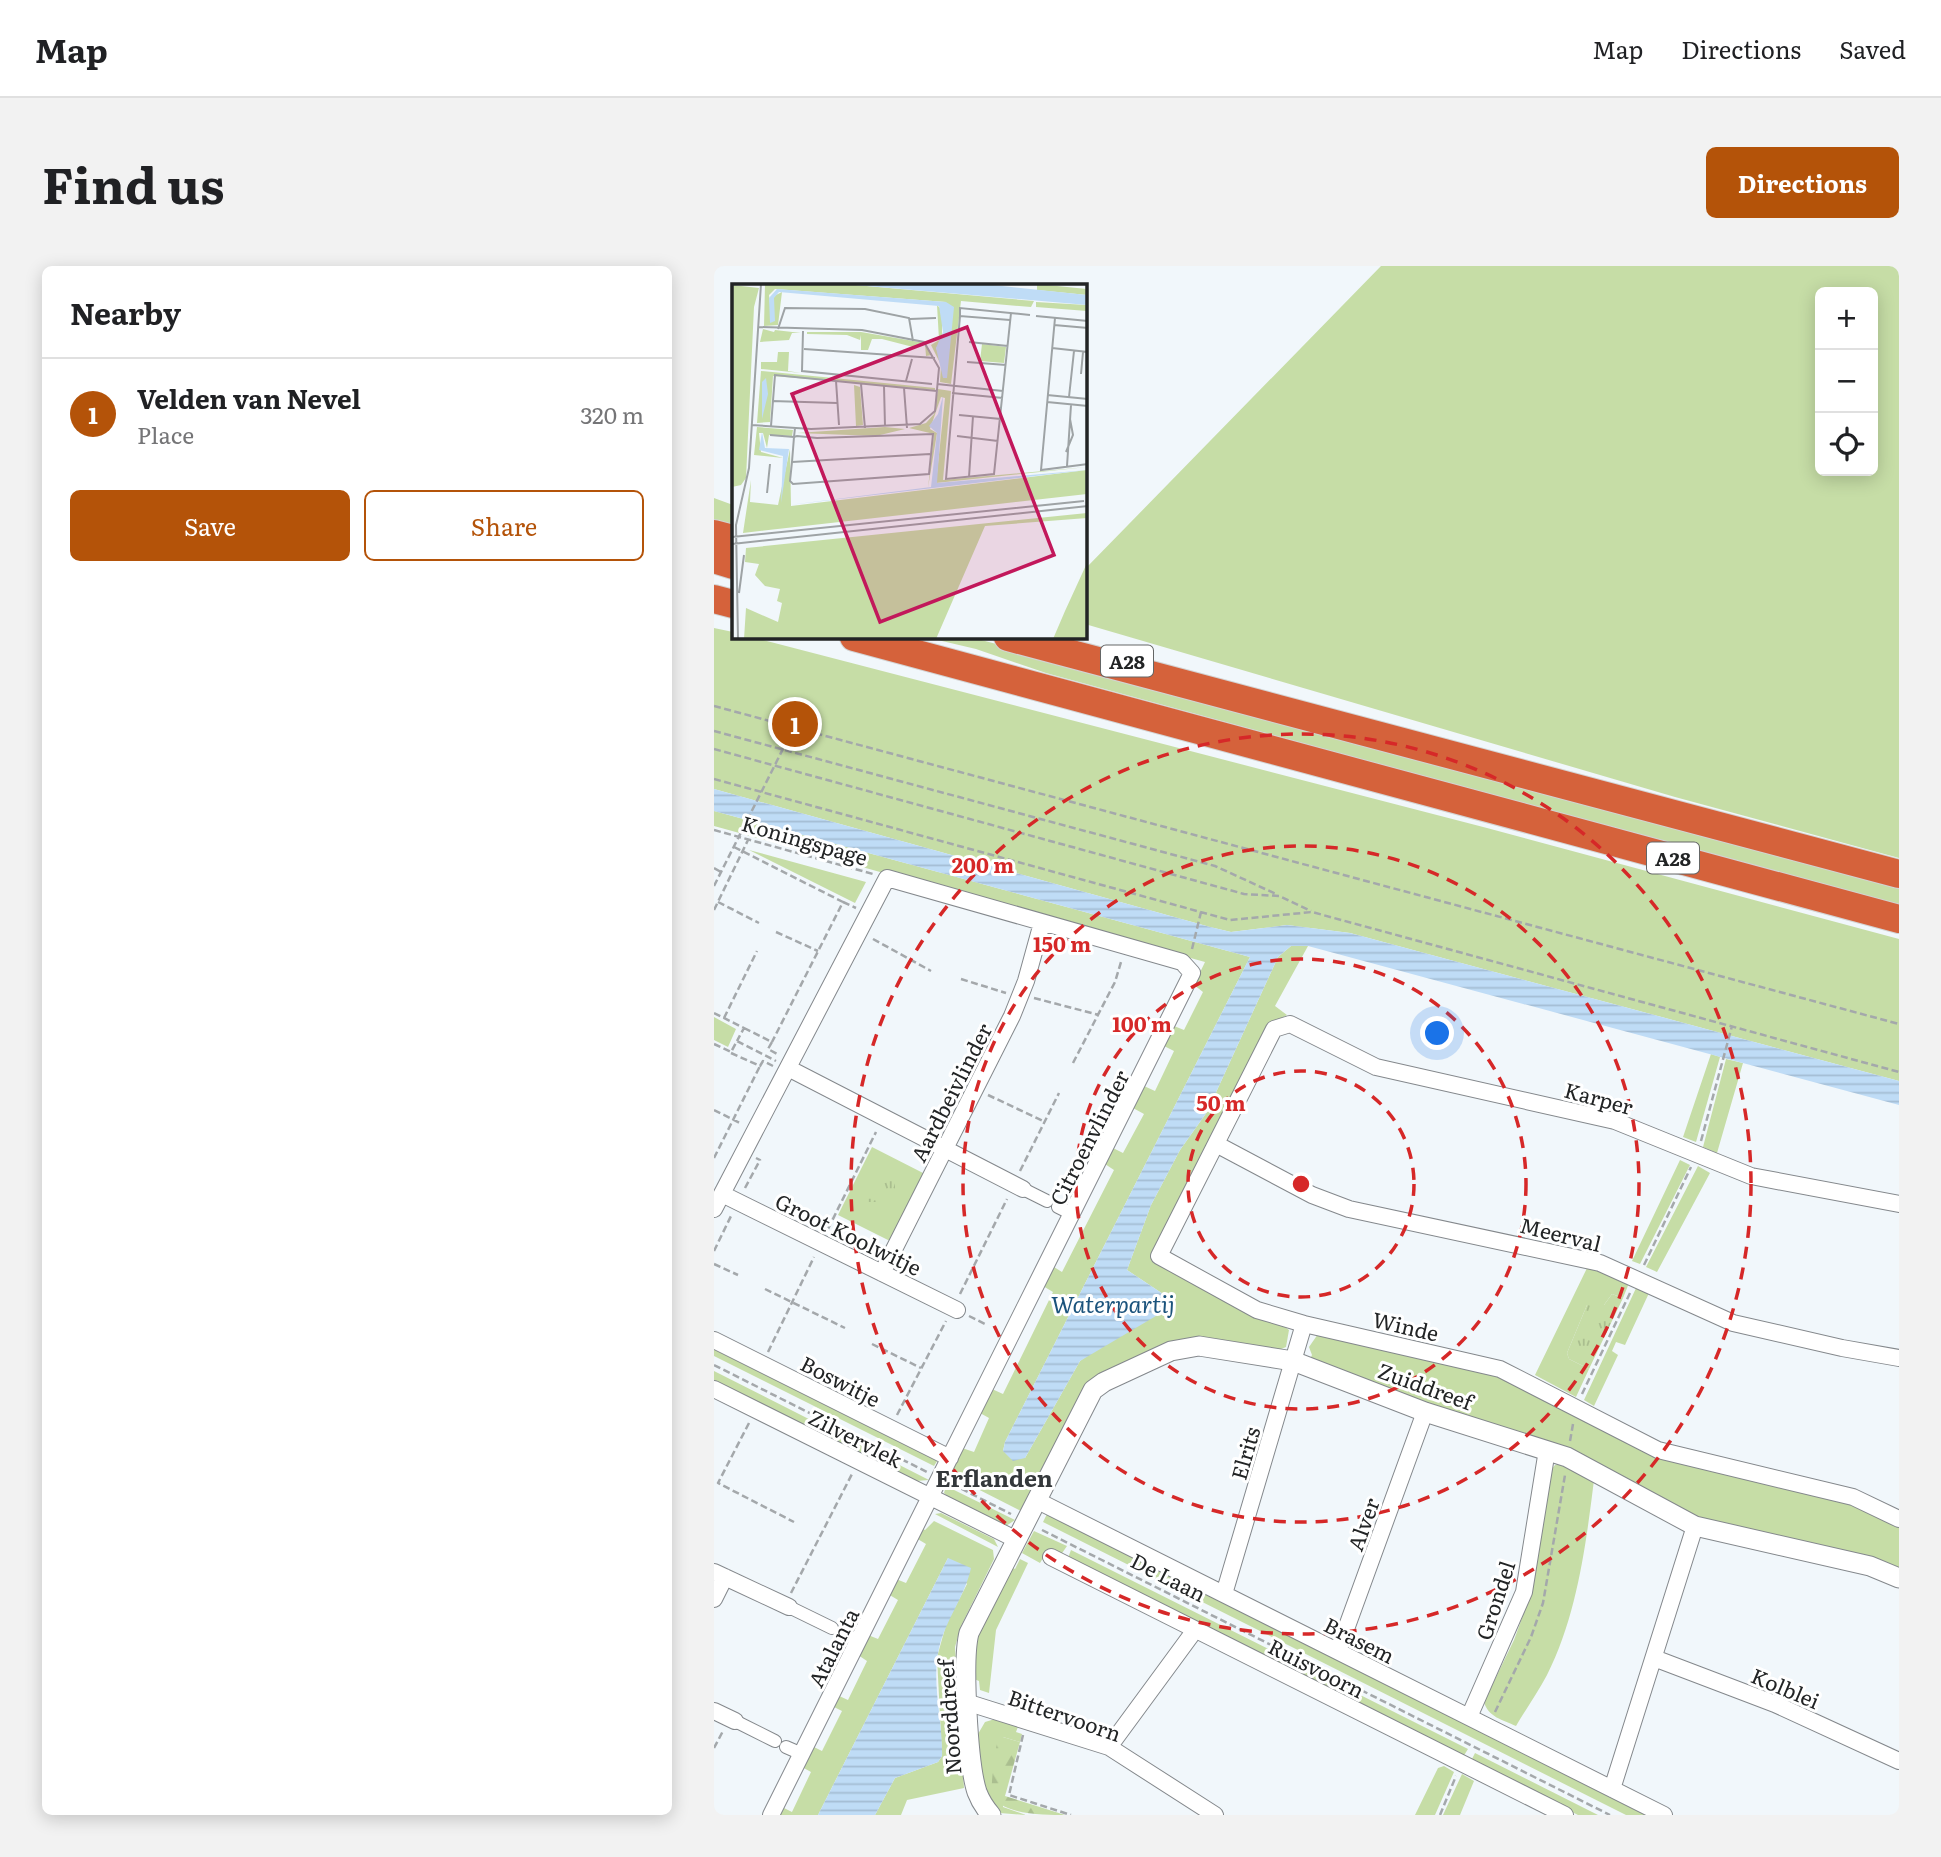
<!DOCTYPE html>
<meta charset="utf-8">
<style>
:root{--surface:#fff;--page:#f2f2f2;--text:#202124;--muted:#757577;--line:#e0e0e0;--accent:#b45309}
body{margin:0;font-family:Literata,serif;background:var(--page);color:var(--text)}
.controls{position:absolute;right:21px;top:21px;display:grid;overflow:hidden;border-radius:10px;box-shadow:0 4px 18px #0003}
.controls button{width:63px;height:63px;display:grid;place-items:center;padding:0;border:0;border-bottom:2px solid var(--line);background:var(--surface);color:var(--text);font:35px sans-serif}
.you{position:absolute;left:724px;top:768px;width:24px;height:24px;margin:-18px;border:5px solid #fff;border-radius:50%;background:#1a73e8;box-shadow:0 0 0 10px #1a73e833}
.badge{display:grid;place-items:center;width:46px;height:46px;border-radius:50%;background:var(--accent);color:#fff;font-size:23px;font-weight:700}
.pin{position:absolute;translate:-50% -50%;border:4px solid #fff;box-shadow:0 2px 7px #0006}
.list{margin:0;padding:0;list-style:none}
h2{display:flex;justify-content:space-between;align-items:center;height:91px;margin:0;padding:0 28px;font-size:30px}
h2 small{font-size:23px;font-weight:400;color:var(--muted)}
.list li{display:grid;grid-template-columns:46px 1fr auto;gap:21px;align-items:center;box-sizing:border-box;height:112px;padding:0 28px;border-top:2px solid var(--line)}
.list b{display:block;font-size:26px;white-space:nowrap}
.list p{margin:0;font-size:23px;white-space:nowrap;color:var(--muted)}
.list em{font-size:23px;font-style:normal;color:var(--muted)}
.actions{display:flex;gap:14px;padding:21px 28px}
.actions a{flex:1;padding:16px 0;border:2px solid var(--accent);border-radius:10px;text-align:center;font-size:24px;color:var(--accent)}
.actions .main{background:var(--accent);color:#fff}
.icon{flex:none;width:38px;height:38px;fill:none;stroke:currentColor;stroke-width:2;stroke-linecap:round;stroke-linejoin:round}
.map{position:relative;flex:none;width:1185px;height:1549px;overflow:hidden;border-radius:10px}
header{display:flex;align-items:center;gap:42px;box-sizing:border-box;height:98px;padding:0 35px;background:var(--surface);border-bottom:2px solid var(--line)}
header strong{font-size:33px}
nav{display:flex;gap:38px;margin-inline-start:auto;font-size:24px}
.intro{display:flex;align-items:center;justify-content:space-between;box-sizing:border-box;height:168px;padding:0 42px}
h1{margin:0;font-size:49px}
.button{padding:18px 32px;border-radius:10px;background:var(--accent);color:#fff;font-size:24px;font-weight:700}
main{display:flex;gap:42px;padding:0 42px}
aside{flex:1;background:var(--surface);border-radius:10px;box-shadow:0 4px 18px #0003}
.map>svg:first-child{display:block}
</style>
<header>
<strong>Map</strong>
<nav><a>Map</a><a>Directions</a><a>Saved</a></nav>
</header>
<div class="intro"><h1>Find us</h1><a class="button">Directions</a></div>
<main>
<aside>
<h2>Nearby<small></small></h2>
<ul class="list">
<li><span class="badge">1</span><div><b>Velden van Nevel</b><p>Place</p></div><em>320 m</em></li>
</ul>
<div class="actions"><a class="main">Save</a><a>Share</a></div>
</aside>
<div class="map">
<svg width="1185" height="1549" viewBox="0 0 1185 1549">
<defs>
<pattern id="forest-firs" width="22" height="20" patternUnits="userSpaceOnUse" patternTransform="scale(1.75)"><rect width="22" height="20" fill="#c6dda6"/><path d="M5 1l3.5 6h-7zM16 11l3.5 6h-7z" fill="#aabe8f"/></pattern>
<pattern id="park-tufts" width="24" height="20" patternUnits="userSpaceOnUse" patternTransform="scale(1.75)"><rect width="24" height="20" fill="#c6dda6"/><path d="M3 7l-1-3M5 7V3M7 7l1-3M15 17l-1-3M17 17v-4M19 17l1-3" fill="none" stroke="#aabe8f"/></pattern>
<pattern id="water-rules" width="6" height="5" patternUnits="userSpaceOnUse" patternTransform="scale(1.75)"><rect width="6" height="5" fill="#bfdcf6"/><path d="M0 2.5h6" fill="none" stroke="#a4bdd3"/></pattern>
</defs>
<rect width="100%" height="100%" fill="#f1f7fb"/>
<!-- grass -->
<path fill="#c6dda6" fill-rule="evenodd" d="M667,0H1185V592L961,531L371,358V303ZM1106,26H1159V205H1106Z
M0,232L19,239V261L0,256Z
M0,362L19,366V371H37L773,562L1185,673V815L636,667L573,659L517,666L496,661L0,523Z
M211,371H256L1185,616V640L332,407L262,383Z
M0,545L536,691L291,1176L289,1185L311,1192L366,1095L452,1030L413,1004L437,939L466,884L493,846L564,691L577,680H594L561,740L573,749L554,760L438,991L567,1058L575,1064L572,1081L562,1085L481,1071L462,1074L389,1107L309,1246L240,1211L236,1206L248,1182L260,1186L275,1152L266,1147L278,1123L289,1128L339,1026L329,1020L340,1001L348,1006L400,904L391,898L399,882L409,887L430,848L419,842L430,820L441,825L460,785L450,780L460,760L470,764L489,726L480,719L491,696L0,560Z
M35,584L152,616L141,637Z
M0,751L22,763L14,781L0,774Z
M997,788L1006,791L982,876L969,871Z
M1012,793L1029,797L1003,887L989,881Z
M158,881L211,908L178,976L124,949Z
M966,894L976,899L926,998L918,995Z
M984,900L996,907L943,1006L932,1001Z
M874,1000L915,1017L909,1032L898,1028L890,1039H873L853,1087L855,1093L875,1103L862,1131L821,1109Z
M923,1020L935,1027L911,1079L902,1076L898,1085L904,1089L880,1140L870,1134Z
M604,1068L784,1110L911,1175L1130,1235L1185,1260V1304L991,1254L596,1093L598,1089L595,1081Z
M0,1080L225,1192L220,1200L0,1090Z
M0,1105L215,1214L202,1215L0,1115Z
M848,1197L880,1214C872,1278 863,1350 833,1409C824,1426 812,1443 802,1460C789,1454 774,1451 770,1436L800,1374L815,1333L837,1204L841,1199Z
M232,1220L301,1254L292,1260L237,1234L230,1227Z
M227,1247L280,1273L284,1281L221,1248Z
M333,1248L937,1549H912L329,1256Z
M220,1255L279,1284L280,1293L247,1360L241,1381L250,1522L193,1534L187,1549H161L181,1512L224,1496L228,1490L223,1391L232,1359L253,1318L234,1292L104,1549H64L68,1541L78,1546L97,1506L88,1501L98,1480L108,1485L128,1445L118,1440L123,1429L134,1434L153,1395L144,1389L154,1369L164,1373L184,1334L174,1328L182,1313L192,1317L212,1278L202,1272L207,1262L211,1264Z
M320,1265L353,1280L346,1290L334,1284L326,1297L308,1287Z
M357,1284L754,1483L749,1491L354,1292Z
M306,1293L314,1297L282,1364L275,1427L266,1424L265,1415L260,1413L261,1370L297,1301L301,1303Z
M281,1453L305,1458L302,1466L308,1468L306,1476L289,1471V1541L312,1549L286,1547L265,1517L264,1468L271,1456Z
M761,1487L884,1549H864L757,1495Z
M730,1500L740,1506L721,1549H701L724,1502Z
M748,1508L760,1515L746,1549H729Z"/>
<!-- forest -->
<path fill="url(#forest-firs)" d="M289,1471L306,1476L291,1530L351,1549C331,1549 282,1549 278,1526C277,1510 281,1492 283,1476Z"/>
<!-- park -->
<path fill="url(#park-tufts)" d="M154,907L181,908V925L162,936H154Z
M898,1028L909,1032L875,1103L855,1093L853,1087L873,1039H890Z"/>
<!-- water -->
<path fill="url(#water-rules)" d="M0,523L496,661L517,666L573,659L636,667L1185,815V839L594,680H577L564,691L493,846L466,884L437,939L413,1004L452,1030L447,1047L366,1095L311,1192L299,1195L289,1185L291,1176L536,691L0,545Z
M234,1292L257,1302C251,1330 232,1353 225,1382C217,1417 229,1455 228,1490L224,1496L181,1512L161,1549H104Z"/>
<g fill="none" stroke-linecap="round" stroke-linejoin="round">
<defs>
<path id="pedestrian" d="M309,923L333,935
M344,941L358,948
M75,1341L118,1362
M129,1367L144,1375
M21,1455L61,1475
M72,1481L88,1488"/>
<path id="minor" d="M74,802L309,923
M502,878L598,929L635,943L886,997L1019,1057L1128,1082L1185,1092
M8,928L243,1044
M1185,938L1037,910L901,855L662,801L576,758L560,763L445,990L543,1044L590,1058L786,1103L944,1184L1139,1231L1185,1253
M0,943L173,612L468,696L478,707L57,1549
M168,1007L298,750L312,715L328,657
M0,1074L236,1192
M0,1123L303,1274
M324,1235L950,1549
M337,1291L851,1549
M0,1306L75,1341
M510,1328L590,1058
M0,1333L11,1311
M624,1385L711,1146
M940,1392L1061,1438L1185,1495
M255,1437L395,1481L501,1549
M0,1445L21,1455
M755,1451L810,1326L833,1184
M395,1481L481,1364
M898,1523L981,1260"/>
<path id="tertiary" d="M277,1549C271,1542 266,1534 263,1526C254,1499 248,1394 255,1367L379,1124L390,1116L457,1085L485,1080L579,1095L711,1146L853,1191L981,1260L1156,1300L1185,1312"/>
<path id="motorway" d="M0,268L19,273
M0,293L19,299
M0,333L19,338
M140,371L1185,653
M294,371L1185,608"/>
</defs>
<!-- pedestrian casing -->
<use href="#pedestrian" stroke="#84888c" stroke-width="14"/>
<!-- minor casing -->
<use href="#minor" stroke="#84888c" stroke-width="18"/>
<!-- tertiary casing -->
<use href="#tertiary" stroke="#84888c" stroke-width="21"/>
<!-- motorway casing -->
<use href="#motorway" stroke="#d3d3d3" stroke-width="30"/>
<!-- path -->
<path stroke="#a4a8ab" stroke-width="2.5" stroke-dasharray="7 3.5" stroke-linecap="butt" d="M0,440L1185,758
M0,465L501,600L562,628
M0,483L530,628L565,630L597,645
M0,513L516,654L598,646L1185,806
M0,564L159,608
M20,581L129,636L58,776
M0,602L7,606
M0,620L80,461
M4,636L45,657
M129,636L142,642
M0,644L34,574
M62,666L104,685
M159,673L217,705
M478,683L487,646
M247,713L292,727
M320,732L385,749
M0,747L30,762L23,775
M10,752L43,685
M30,762L58,776L54,783L65,789
M0,778L17,786L23,775L62,795
M17,787L46,800L49,795L59,800
M359,797L401,716L407,696
M274,829L331,856
M0,844L28,858
M987,875L1018,760
M0,892L46,800
M306,905L345,827
M31,922L46,894L42,892
M114,963L162,866
M0,985L17,950
M0,998L24,1009
M930,999L977,901
M51,1023L131,1062
M246,1028L293,933
M255,1050L271,1058
M158,1078L207,1102
M54,1086L100,991
M0,1099L213,1206
M868,1128L916,1027
M183,1149L232,1055
M35,1157L4,1217L80,1256
M856,1175L859,1158
M238,1218L297,1248
M328,1264L896,1549
M77,1327L138,1208
M781,1446L817,1371L829,1337L851,1209
M309,1469L295,1529L357,1549
M0,1482L9,1465
M726,1549L742,1510"/>
<!-- pedestrian -->
<use href="#pedestrian" stroke="#fff" stroke-width="12"/>
<!-- minor -->
<use href="#minor" stroke="#fff" stroke-width="16"/>
<!-- tertiary -->
<use href="#tertiary" stroke="#fff" stroke-width="19"/>
<!-- motorway -->
<use href="#motorway" stroke="#d5623b" stroke-width="28"/>
</g>
<!-- distance rings -->
<g fill="none" stroke="#d62828" stroke-width="3.5" stroke-dasharray="12 9">
<circle cx="587" cy="918" r="113"/>
<circle cx="587" cy="918" r="225"/>
<circle cx="587" cy="918" r="338"/>
<circle cx="587" cy="918" r="450"/>
</g>
<g text-anchor="middle" dominant-baseline="central" stroke-width="6" stroke-linejoin="round" paint-order="stroke">
<!-- shield labels -->
<g fill="#fff" stroke="#646666" stroke-width="2">
<rect x="387" y="379.5" width="52" height="31" rx="5"/>
<rect x="933" y="576.5" width="52" height="31" rx="5"/>
</g>
<g font-size="19" font-weight="bold" fill="#222425">
<text x="413" y="395">A28</text>
<text x="959" y="592">A28</text>
</g>
<!-- street labels -->
<g font-size="21" fill="#222425" stroke="#fff">
<text transform="translate(91 573) rotate(16)">Koningspage</text>
<text transform="translate(236 826) rotate(-63)">Aardbeivlinder</text>
<text transform="translate(885 831) rotate(15)">Karper</text>
<text transform="translate(374 871) rotate(-63)">Citroenvlinder</text>
<text transform="translate(135 967) rotate(26)">Groot Koolwitje</text>
<text transform="translate(847 967) rotate(14)">Meerval</text>
<text transform="translate(692 1059) rotate(13)">Winde</text>
<text transform="translate(127 1114) rotate(27)">Boswitje</text>
<text transform="translate(712 1119) rotate(20)">Zuiddreef</text>
<text transform="translate(142 1171) rotate(27)">Zilvervlek</text>
<text transform="translate(530 1187) rotate(-74)">Elrits</text>
<text transform="translate(648 1258) rotate(-70)">Alver</text>
<text transform="translate(455 1310) rotate(27)">De Laan</text>
<text transform="translate(780 1334) rotate(-72)">Grondel</text>
<text transform="translate(646 1373) rotate(27)">Brasem</text>
<text transform="translate(118 1381) rotate(-63)">Atalanta</text>
<text transform="translate(603 1401) rotate(27)">Ruisvoorn</text>
<text transform="translate(1072 1421) rotate(23)">Kolblei</text>
<text transform="translate(351 1448) rotate(19)">Bittervoorn</text>
<text transform="translate(234 1451) rotate(-94)">Noorddreef</text>
</g>
<!-- water labels -->
<g font-size="23" font-style="italic" fill="#1b537c" stroke="#fff">
<text x="399" y="1037">Waterpartij</text>
</g>
<!-- neighbourhood labels -->
<g font-size="23" font-weight="bold" fill="#34383b" stroke="#fff">
<text x="280" y="1211">Erflanden</text>
</g>
</g>
<!-- overview -->
<g transform="translate(18 18)">
<rect width="355" height="355" fill="#f1f7fb"/>
<path d="M33,0H112L302,17L299,23L229,17L219,100L208,98L209,81L199,61L207,56L205,21L210,26V58L204,64L211,79V93L214,18L43,5L37,11L40,39L42,12L50,8L46,41L32,42ZM305,0L355,5V11L305,6ZM0,1L27,4L22,23L14,194L9,201L0,203ZM304,18L355,21V27L304,23ZM31,45L42,48L43,46L69,49H60L57,56L28,58ZM75,48H129L193,59L200,71L194,72L193,60L181,63L150,55H140L136,66H129V51L128,56L115,51L75,50V63ZM250,60L274,63L272,79L248,77ZM46,68H57L56,87L69,89L29,85V78H45ZM29,87L203,104V106L41,92L38,138L25,139ZM122,101L128,103L131,141L124,142ZM206,105L219,107L211,196L355,183L204,199L213,114L209,113L198,145L205,149L196,204L202,150L177,144L194,139L202,130ZM25,143L61,146L60,152L37,151L35,164L31,149H27L29,168L51,174L22,171ZM153,143L173,145L144,152L65,149ZM58,165L59,222L355,186V210L11,249L19,196L18,218L46,221ZM355,229V234L253,242L204,355H12L14,324L46,338L50,319L45,317L48,305L33,302L23,291L27,280L13,278L14,264ZM355,279V355H321L333,327Z" fill="#c6dda6"/>
<path d="M112,0H252L355,11V21ZM45,5L214,18L222,23L215,94H211L204,64L211,48L207,22L47,8L42,14L43,37L38,39L37,14ZM34,94L36,110L30,135V98ZM211,112L205,199L355,186L57,221L199,203L205,149L197,142L206,130ZM30,148L33,164L57,165L49,219L51,172L27,166Z" fill="#bfdcf6"/>
<path fill="none" stroke="#9ea3a5" stroke-width="2" d="M228,32V24L298,31M304,32L356,37M323,34L309,186L356,180M178,35L204,34M278,36L228,32L214,195L262,190L279,29M322,41L356,44M46,45L53,24L133,25L177,34L181,57M71,47L70,87L200,100M237,58L276,62M320,64L356,68M72,65L203,74M235,78L274,81M349,90L351,68M104,97L107,141M174,97L180,75M129,100L133,144M205,100L271,107M152,102L153,142M172,104L175,144M220,109L271,114M315,111L356,115M337,113L342,67M40,117L105,119M315,118L356,122M227,131L269,135M19,141L79,145L188,140L203,127L207,84L192,58L130,46L27,43M39,142L43,91L205,107M38,151L62,153L65,152L85,154L201,150L197,190L61,200L58,197L60,178L62,153L63,144M225,152L266,157M334,168L341,151L338,135M60,178L198,170M335,182L339,121M237,193L241,132M35,209L38,180M0,253L352,217M0,260L356,222M7,309L12,271M6,355L4,241L17,184L29,0"/>
<path fill="#c2185b" fill-opacity="0.15" stroke="#c2185b" stroke-width="3.5" d="M235,43L322,271L148,338L60,110Z"/>
<rect width="355" height="355" fill="none" stroke="#222425" stroke-width="3.5"/>
</g>
<circle cx="587" cy="918" r="10" fill="#d62828" stroke="#fff" stroke-width="3.5"/>
<g font-size="21" text-anchor="middle" font-weight="bold" fill="#d62828" stroke="#fff" stroke-width="6" stroke-linejoin="round" paint-order="stroke">
<text x="269" y="607">200 m</text>
<text x="348" y="686">150 m</text>
<text x="428" y="766">100 m</text>
<text x="507" y="845">50 m</text>
</g>
</svg>
<div class="controls">
<button>+</button>
<button>−</button>
<button><svg class="icon" aria-label="locate" viewBox="0 0 24 24"><circle cx="12" cy="12" r="6"/><path d="M12 2v4M12 18v4M2 12h4M18 12h4"/></svg></button>
</div>
<div class="you"></div>
<div class="pin badge" style="left:81px;top:458px">1</div>
</div>
</main>
